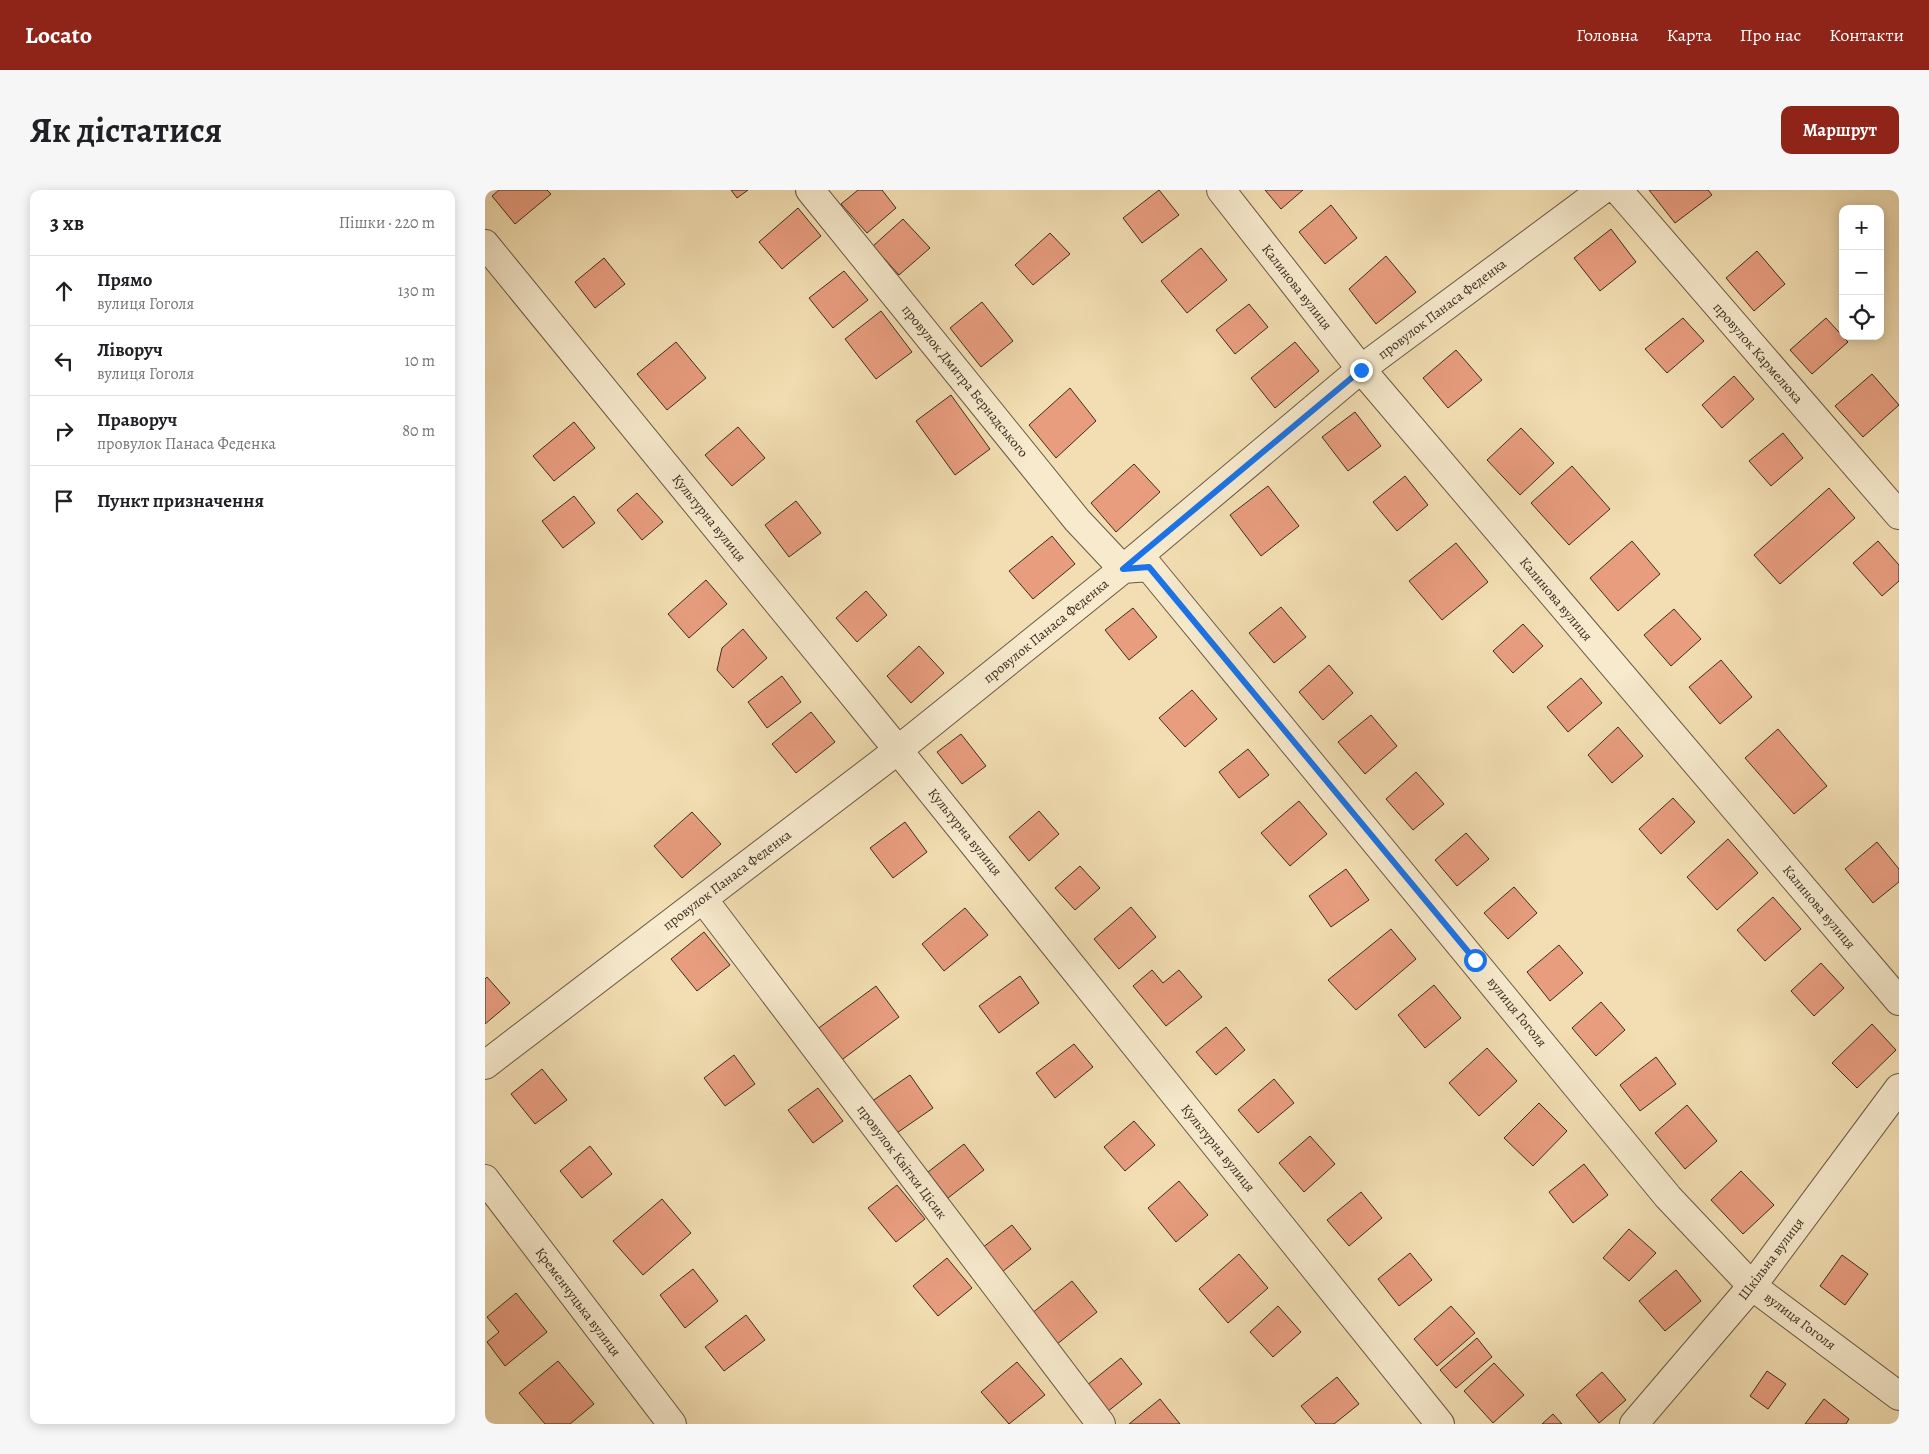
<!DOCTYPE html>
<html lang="uk">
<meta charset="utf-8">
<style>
:root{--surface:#fff;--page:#f6f6f6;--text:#202124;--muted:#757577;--line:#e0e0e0;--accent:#8f2418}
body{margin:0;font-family:Alegreya,serif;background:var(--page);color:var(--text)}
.controls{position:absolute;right:15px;top:15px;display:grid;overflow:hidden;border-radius:10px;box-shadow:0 2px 12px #0003}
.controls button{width:45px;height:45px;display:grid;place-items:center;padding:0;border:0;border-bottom:1px solid var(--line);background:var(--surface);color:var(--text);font:25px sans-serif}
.stop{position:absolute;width:15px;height:15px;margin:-11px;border:4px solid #1a73e8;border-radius:50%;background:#fff}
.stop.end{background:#1a73e8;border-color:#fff;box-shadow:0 1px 5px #0008}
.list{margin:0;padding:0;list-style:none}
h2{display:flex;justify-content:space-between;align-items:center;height:65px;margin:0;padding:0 20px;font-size:21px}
h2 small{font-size:16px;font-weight:400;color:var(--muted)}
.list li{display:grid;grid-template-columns:32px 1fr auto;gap:15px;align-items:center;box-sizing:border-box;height:70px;padding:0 20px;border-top:1px solid var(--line)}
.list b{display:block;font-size:19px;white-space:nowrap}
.list p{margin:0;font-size:16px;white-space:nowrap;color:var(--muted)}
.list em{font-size:16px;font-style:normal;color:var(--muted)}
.icon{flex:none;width:28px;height:28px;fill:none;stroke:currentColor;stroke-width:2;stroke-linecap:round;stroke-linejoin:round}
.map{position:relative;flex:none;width:1414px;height:1234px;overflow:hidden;border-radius:10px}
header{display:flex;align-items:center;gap:30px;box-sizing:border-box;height:70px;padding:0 25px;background:var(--accent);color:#fff}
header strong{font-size:24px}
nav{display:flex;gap:28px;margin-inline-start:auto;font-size:18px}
.intro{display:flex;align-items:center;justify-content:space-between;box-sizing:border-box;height:120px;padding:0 30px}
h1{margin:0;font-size:35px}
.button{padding:12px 22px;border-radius:10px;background:var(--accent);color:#fff;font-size:18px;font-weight:700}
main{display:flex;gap:30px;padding:0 30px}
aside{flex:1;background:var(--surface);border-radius:10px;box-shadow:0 2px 12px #0003}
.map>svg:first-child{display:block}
</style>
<header>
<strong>Locato</strong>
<nav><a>Головна</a><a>Карта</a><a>Про нас</a><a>Контакти</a></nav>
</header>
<div class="intro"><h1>Як дістатися</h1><a class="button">Маршрут</a></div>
<main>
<aside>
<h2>3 хв<small>Пішки · 220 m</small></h2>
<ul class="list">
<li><svg class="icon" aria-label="ahead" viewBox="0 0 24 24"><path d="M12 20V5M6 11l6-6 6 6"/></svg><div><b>Прямо</b><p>вулиця Гоголя</p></div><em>130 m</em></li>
<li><svg class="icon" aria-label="left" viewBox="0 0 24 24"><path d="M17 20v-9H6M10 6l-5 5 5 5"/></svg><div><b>Ліворуч</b><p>вулиця Гоголя</p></div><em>10 m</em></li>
<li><svg class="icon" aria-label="right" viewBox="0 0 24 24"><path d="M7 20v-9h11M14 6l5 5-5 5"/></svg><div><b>Праворуч</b><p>провулок Панаса Феденка</p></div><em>80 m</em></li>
<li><svg class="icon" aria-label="arrive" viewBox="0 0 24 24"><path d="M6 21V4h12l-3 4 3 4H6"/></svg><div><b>Пункт призначення</b></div></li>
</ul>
</aside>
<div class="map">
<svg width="1414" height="1234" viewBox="0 0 1414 1234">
<rect width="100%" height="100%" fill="#f2deb2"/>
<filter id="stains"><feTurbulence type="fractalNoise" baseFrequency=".004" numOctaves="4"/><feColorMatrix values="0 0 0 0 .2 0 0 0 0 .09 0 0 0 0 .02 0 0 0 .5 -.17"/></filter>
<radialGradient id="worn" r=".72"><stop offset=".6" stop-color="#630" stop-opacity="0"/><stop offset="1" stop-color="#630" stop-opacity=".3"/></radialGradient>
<!-- building -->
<path fill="#e89d7f" stroke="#3c2d21" d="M14,0H62L66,4L30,34L7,6Z
M246,0H263L252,8Z
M373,0H397L411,18L382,43L356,14Z
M674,0L694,25L657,53L638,28Z
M780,0H818L796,19Z
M1164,0H1223L1227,5L1190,33Z
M846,15L872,48L840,74L814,42Z
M313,18L336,46L297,79L274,52Z
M418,29L445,58L414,85L388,56Z
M1126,39L1151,72L1115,101L1089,68Z
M565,43L585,64L548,95L530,75Z
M716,58L742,90L702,123L676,91Z
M1272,61L1300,94L1269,121L1241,88Z
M901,66L931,102L891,134L864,99Z
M119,68L140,94L110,118L90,92Z
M359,81L383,110L348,138L324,108Z
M497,112L528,151L496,177L465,138Z
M764,114L783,137L750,164L731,140Z
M396,121L427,162L391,189L360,149Z
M1198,128L1219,151L1182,183L1160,159Z
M1341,128L1363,152L1327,184L1305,160Z
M191,152L221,188L182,220L152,184Z
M810,152L834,181L790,218L766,188Z
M971,160L997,190L963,218L938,188Z
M1387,184L1414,215L1378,247L1350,216Z
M1249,186L1269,209L1237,238L1217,215Z
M585,198L611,231L571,268L544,235Z
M466,205L505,259L470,285L431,231Z
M870,222L896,256L863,281L837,247Z
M89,232L110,258L69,291L48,266Z
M253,237L280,268L247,296L220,265Z
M1036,238L1069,273L1035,305L1002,270Z
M1298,243L1318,268L1286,296L1264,271Z
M649,274L675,302L631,342L606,313Z
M1087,276L1125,319L1084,355L1046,313Z
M920,286L943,315L912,341L888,312Z
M783,296L814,336L776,366L745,325Z
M1344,298L1370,328L1295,394L1269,365Z
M152,303L178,332L157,350L132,320Z
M89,306L110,333L78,358L57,331Z
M311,311L336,343L304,367L280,335Z
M567,346L590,374L548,409L524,381Z
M1147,351L1175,384L1133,421L1105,388Z
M1393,351L1414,375V391L1397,406L1368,373Z
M971,353L1003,392L957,430L924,391Z
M221,390L242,414L204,448L183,424Z
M381,401L402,425L372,452L351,428Z
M796,417L821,447L789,473L764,443Z
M648,418L672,447L644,470L620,440Z
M1189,419L1216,449L1186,476L1159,445Z
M1038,434L1058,456L1028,483L1008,461Z
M258,439L282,468L248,498L232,480L237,458Z
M434,456L459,483L426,513L402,486Z
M1236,470L1267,507L1235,534L1204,497Z
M844,475L868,503L838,530L814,502Z
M297,486L316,512L282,538L263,512Z
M1096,488L1117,513L1083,542L1062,517Z
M707,500L732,529L700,557L674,528Z
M326,522L350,552L311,583L287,554Z
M886,525L912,556L880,584L853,552Z
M1133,537L1158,566L1127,593L1103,565Z
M1293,539L1342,596L1309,624L1260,568Z
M476,544L501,576L477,594L452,562Z
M763,559L784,585L754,608L734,582Z
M931,582L959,614L928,640L901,609Z
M1188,608L1210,632L1176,664L1154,639Z
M814,611L842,644L805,676L776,643Z
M554,621L574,644L544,671L524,647Z
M207,622L236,654L197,688L169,656Z
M420,632L442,662L408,688L385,658Z
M981,643L1004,669L972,696L950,670Z
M1243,649L1273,683L1232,720L1202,687Z
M1392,652L1414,679V692L1388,713L1360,679Z
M595,676L615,698L590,720L570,698Z
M861,679L884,710L846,737L824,706Z
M1029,697L1052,723L1023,749L999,723Z
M1288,707L1316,739L1280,771L1252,740Z
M646,717L671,747L634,779L609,749Z
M480,718L503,745L459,781L437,754Z
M906,739L931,769L871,820L843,790Z
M219,742L245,775L212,801L186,769Z
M1074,755L1098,783L1065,811L1042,782Z
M1336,773L1359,798L1329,826L1306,801Z
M667,780L678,793L694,780L717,807L681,836L648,796Z
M535,786L554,813L514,843L494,816Z
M2,787L25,813L0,834V789Z
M949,795L976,828L940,858L913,825Z
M391,796L414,827L354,872L331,840Z
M1116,812L1140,840L1111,866L1087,838Z
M1387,834L1411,860L1372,898L1347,873Z
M741,837L760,860L731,885L711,862Z
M589,854L608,877L570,908L551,883Z
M1002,858L1032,891L994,926L964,893Z
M249,865L270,894L240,916L219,888Z
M1171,867L1191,894L1155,921L1135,895Z
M57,879L82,910L50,934L26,904Z
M425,885L448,918L406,947L383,914Z
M789,889L809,913L773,943L753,920Z
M333,898L358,931L328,953L303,920Z
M1054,913L1082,941L1048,976L1019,948Z
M1202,915L1232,951L1200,979L1170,943Z
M649,931L670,955L640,981L619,957Z
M825,946L850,974L819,1002L794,973Z
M479,954L499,980L463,1008L443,982Z
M105,956L127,984L97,1008L75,981Z
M1099,974L1123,1005L1088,1033L1064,1002Z
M1256,981L1289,1015L1258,1044L1226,1010Z
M694,991L723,1025L691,1052L663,1018Z
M412,995L440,1029L411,1052L383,1018Z
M876,1002L897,1028L864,1056L842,1030Z
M177,1009L206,1043L158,1085L128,1051Z
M527,1035L546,1059L517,1082L497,1058Z
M1144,1039L1171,1063L1144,1091L1118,1068Z
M925,1063L947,1090L914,1116L893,1089Z
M754,1064L783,1098L743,1133L714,1099Z
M1357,1065L1383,1084L1360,1115L1335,1096Z
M462,1068L487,1098L453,1126L428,1096Z
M208,1079L233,1111L200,1138L175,1105Z
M1191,1080L1216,1111L1180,1141L1154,1111Z
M587,1091L612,1122L571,1155L546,1124Z
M31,1103L62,1142L20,1176L2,1152L14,1142L2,1127Z
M793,1116L816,1142L788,1167L765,1142Z
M966,1116L990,1143L952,1176L929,1149Z
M261,1125L280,1150L239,1181L220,1157Z
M992,1148L1007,1167L971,1198L955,1180Z
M636,1168L657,1194L622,1222L601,1196Z
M73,1171L109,1214L85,1234H60L34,1203Z
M532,1172L560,1205L524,1234L496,1202Z
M1009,1173L1039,1205L1008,1233L979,1201Z
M1282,1181L1301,1194L1283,1219L1265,1206Z
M1117,1182L1141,1210L1114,1233L1091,1205Z
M852,1187L874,1214L849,1234H831L816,1216Z
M675,1209L695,1234H644Z
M1339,1209L1364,1229L1361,1234H1320Z
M1068,1224L1077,1234H1057Z"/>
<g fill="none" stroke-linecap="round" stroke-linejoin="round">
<defs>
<path id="minor" d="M325,0L592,330L638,379L664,377L1183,1007L1267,1096L1414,1206
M736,0L876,179L1414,811
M1133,0L1414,325
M0,54L413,560L955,1234
M218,709L616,1234
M0,875L413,560L638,379L876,179L1117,0
M0,989L187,1234
M1149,1234L1267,1096L1414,898"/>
</defs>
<!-- minor casing -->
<use href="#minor" stroke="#6a5945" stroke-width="30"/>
<!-- minor -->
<use href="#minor" stroke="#f7eacd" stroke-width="28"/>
</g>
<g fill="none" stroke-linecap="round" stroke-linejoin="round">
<!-- route -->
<path stroke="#1a73e8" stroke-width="6" d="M876,180L638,379L664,377L990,770"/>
</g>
<g text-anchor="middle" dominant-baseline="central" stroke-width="4" stroke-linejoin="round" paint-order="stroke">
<!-- street labels -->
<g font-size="14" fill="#3c2d21" stroke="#f7eacd">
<text transform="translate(812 97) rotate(52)">Калинова вулиця</text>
<text transform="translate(957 119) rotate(-37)">провулок Панаса Феденка</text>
<text transform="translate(1273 163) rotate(49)">провулок Кармелюка</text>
<text transform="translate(480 191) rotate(51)">провулок Дмитра Бернадського</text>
<text transform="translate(224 328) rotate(51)">Культурна вулиця</text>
<text transform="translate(1071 409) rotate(50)">Калинова вулиця</text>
<text transform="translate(561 441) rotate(-39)">провулок Панаса Феденка</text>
<text transform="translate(480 642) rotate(51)">Культурна вулиця</text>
<text transform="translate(242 690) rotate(-37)">провулок Панаса Феденка</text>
<text transform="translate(1334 717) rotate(50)">Калинова вулиця</text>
<text transform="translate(1032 822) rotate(51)">вулиця Гоголя</text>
<text transform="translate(733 958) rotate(51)">Культурна вулиця</text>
<text transform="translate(417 972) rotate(53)">провулок Квітки Цісик</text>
<text transform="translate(1286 1069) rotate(-53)">Шкільна вулиця</text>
<text transform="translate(93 1112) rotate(53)">Кременчуцька вулиця</text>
<text transform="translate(1315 1131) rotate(37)">вулиця Гоголя</text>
</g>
</g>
<rect width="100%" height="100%" filter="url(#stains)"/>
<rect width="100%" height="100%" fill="url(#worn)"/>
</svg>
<div class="controls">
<button>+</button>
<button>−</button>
<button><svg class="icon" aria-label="locate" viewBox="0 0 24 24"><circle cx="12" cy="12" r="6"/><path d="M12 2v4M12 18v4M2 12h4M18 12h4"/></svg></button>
</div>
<div class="stop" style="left:990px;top:770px"></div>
<div class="stop end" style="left:876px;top:180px"></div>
</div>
</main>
